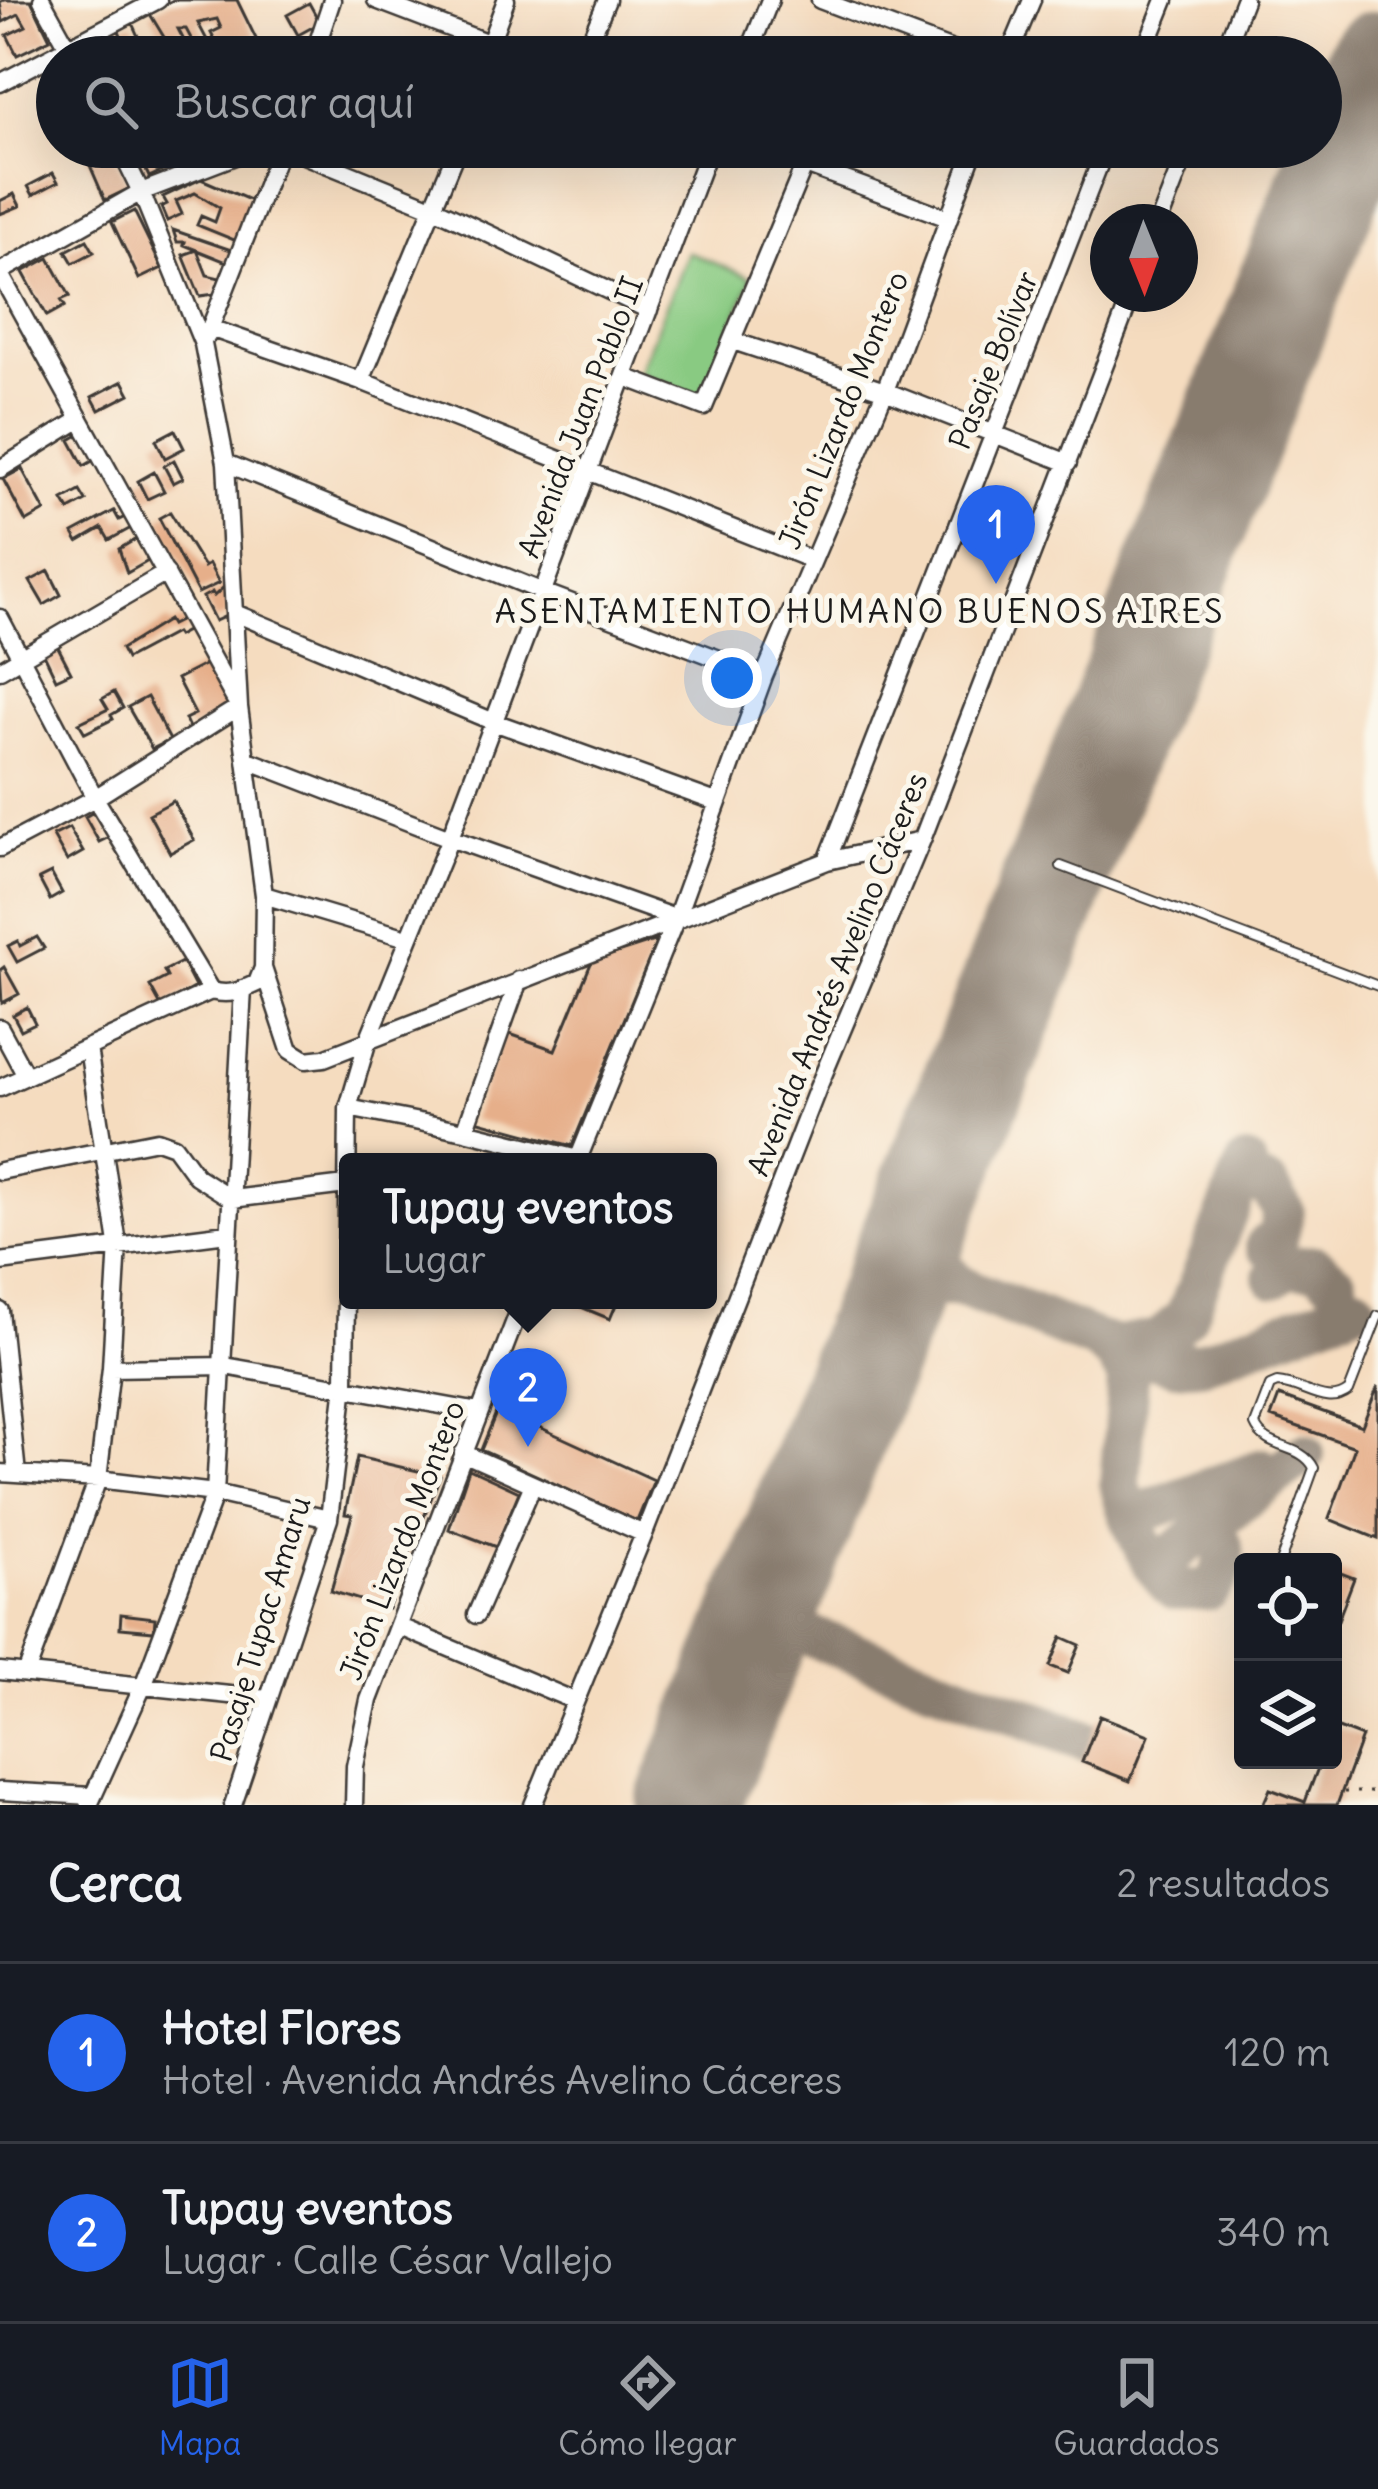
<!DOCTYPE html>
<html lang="es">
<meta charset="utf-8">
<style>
:root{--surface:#171b24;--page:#242831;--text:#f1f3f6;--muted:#9ea1a6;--line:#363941;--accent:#2563eb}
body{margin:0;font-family:Delius,sans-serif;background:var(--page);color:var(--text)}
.controls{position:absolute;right:36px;bottom:36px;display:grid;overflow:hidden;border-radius:12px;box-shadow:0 12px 48px #0002}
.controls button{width:108px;height:108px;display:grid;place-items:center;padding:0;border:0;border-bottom:3px solid var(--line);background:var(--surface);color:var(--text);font:60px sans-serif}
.compass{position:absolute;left:1090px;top:204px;width:108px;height:108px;border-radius:50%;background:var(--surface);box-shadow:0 12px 48px #0002;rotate:179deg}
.you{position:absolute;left:732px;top:678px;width:42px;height:42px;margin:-30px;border:9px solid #fff;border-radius:50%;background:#1a73e8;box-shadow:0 0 0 18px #1a73e833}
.badge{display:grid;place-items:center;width:78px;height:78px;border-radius:50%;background:var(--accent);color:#fff;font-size:39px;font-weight:700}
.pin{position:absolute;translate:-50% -99px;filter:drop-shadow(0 3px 6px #0008)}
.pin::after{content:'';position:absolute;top:63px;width:42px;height:36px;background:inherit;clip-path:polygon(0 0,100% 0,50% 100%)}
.popup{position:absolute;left:339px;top:1153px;width:378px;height:156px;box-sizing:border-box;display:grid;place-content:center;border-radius:12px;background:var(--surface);filter:drop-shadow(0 3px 9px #0005);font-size:39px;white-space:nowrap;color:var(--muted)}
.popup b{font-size:45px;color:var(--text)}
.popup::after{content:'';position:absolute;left:50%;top:100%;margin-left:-24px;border:24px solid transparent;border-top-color:var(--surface)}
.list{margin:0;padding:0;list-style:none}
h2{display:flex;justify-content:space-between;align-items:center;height:156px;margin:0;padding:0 48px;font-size:51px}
h2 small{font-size:39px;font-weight:400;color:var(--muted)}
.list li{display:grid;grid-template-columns:78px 1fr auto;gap:36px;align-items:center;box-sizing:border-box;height:180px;padding:0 48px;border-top:3px solid var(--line)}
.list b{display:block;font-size:45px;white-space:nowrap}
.list p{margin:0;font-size:39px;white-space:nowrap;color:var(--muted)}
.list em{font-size:39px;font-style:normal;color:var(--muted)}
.icon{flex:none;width:66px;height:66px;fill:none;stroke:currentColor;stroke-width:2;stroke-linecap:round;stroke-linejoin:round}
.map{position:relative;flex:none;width:1378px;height:1805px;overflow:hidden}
.search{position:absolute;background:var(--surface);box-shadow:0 12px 48px #0002;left:36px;right:36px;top:36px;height:132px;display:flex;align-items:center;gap:30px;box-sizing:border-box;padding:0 42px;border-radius:66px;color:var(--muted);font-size:45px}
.sheet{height:516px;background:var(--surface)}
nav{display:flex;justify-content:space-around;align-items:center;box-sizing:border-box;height:168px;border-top:3px solid var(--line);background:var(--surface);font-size:33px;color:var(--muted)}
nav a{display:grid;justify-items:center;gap:6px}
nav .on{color:var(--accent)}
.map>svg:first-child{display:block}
</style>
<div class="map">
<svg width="1378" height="1805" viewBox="0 0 1378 1805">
<rect width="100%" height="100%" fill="#fbf7ec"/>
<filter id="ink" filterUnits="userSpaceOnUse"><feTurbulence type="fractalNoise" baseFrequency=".00833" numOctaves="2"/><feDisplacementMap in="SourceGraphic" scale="24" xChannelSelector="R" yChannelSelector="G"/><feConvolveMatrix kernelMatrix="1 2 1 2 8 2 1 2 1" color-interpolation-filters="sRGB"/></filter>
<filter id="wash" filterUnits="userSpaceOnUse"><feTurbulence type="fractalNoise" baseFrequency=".004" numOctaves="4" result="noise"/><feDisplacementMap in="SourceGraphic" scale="48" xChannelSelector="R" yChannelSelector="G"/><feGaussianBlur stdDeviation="2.7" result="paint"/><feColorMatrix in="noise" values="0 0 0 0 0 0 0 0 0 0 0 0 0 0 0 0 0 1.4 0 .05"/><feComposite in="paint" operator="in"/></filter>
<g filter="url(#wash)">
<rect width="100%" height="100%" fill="#f5dcbf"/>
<!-- green -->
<path fill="#89ca82" stroke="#52734f" stroke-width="3" d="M688,252L752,278L702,399L638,373Z"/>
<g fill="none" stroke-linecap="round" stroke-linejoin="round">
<!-- taxiway -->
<path stroke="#887c6e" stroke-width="42" d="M1241,1178L1269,1187L1284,1212L1277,1238L1266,1245
M925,1207C926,1243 934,1268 966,1288L1097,1341L1175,1364L1200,1362L1356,1305
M1274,1277L1286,1268L1315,1266L1336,1282L1345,1310
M879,1324C906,1296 926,1280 966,1288
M1097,1341L1115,1355L1128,1378L1120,1483C1125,1512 1152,1572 1175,1590H1208C1229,1568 1229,1549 1210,1525
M1116,1347L1160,1340L1186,1316L1246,1165
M1132,1516L1263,1469
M1156,1567L1304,1454
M762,1618L1087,1741"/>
<!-- runway -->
<path stroke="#887c6e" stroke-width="105" d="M688,1805L1378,63"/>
</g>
<g id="blocks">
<!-- building -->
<path fill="#e6af8a" d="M4,0H31L50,39L17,55L7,35L26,26L19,14L3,22L0,2Z
M173,0H237L263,53L255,57H222L235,51L230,43L219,49L211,33L221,28L217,19L198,23L207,40L195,46L186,29H178L191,54L176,57L150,14Z
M309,3L320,23L298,35L287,15Z
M132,23L142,45L129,52L118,29Z
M82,147H110L130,188L105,200Z
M135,147H151L162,171L149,177Z
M53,173L58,182L33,195L28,186Z
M201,179L252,201L239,242L197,225L201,216L215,222L220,208L195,193L176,201L182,214L167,221L161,207L167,204L163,197Z
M14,194L20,206L0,214V201Z
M134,211L162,268L139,279L112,222Z
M173,230L234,251L229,263L184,245L185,242H177Z
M87,240L94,252L73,263L66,251Z
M197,250L207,275L220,278L215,294L200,296L183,255Z
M49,258L70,296L61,300L65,306L47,316L23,272Z
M123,381L130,394L99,410L92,397Z
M175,430L184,448L165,458L156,440Z
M82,433L96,459L84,466L70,440Z
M174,460L183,478L173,483L164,466Z
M22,469L45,511L26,522L3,479Z
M154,472L164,491L147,499L138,481Z
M80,491L86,501L69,510L63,500Z
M114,511L119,520L127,516L133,527L109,540L102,528L78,542L73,533Z
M170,512L204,567L209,564L219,583L198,593L159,518Z
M138,538L150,560L127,573L119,549Z
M49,571L61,595L44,605L30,581Z
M226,585L228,615L215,621L203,597L212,592L214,596Z
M183,619L188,630L177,636L175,633L126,659L121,649L168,620L171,625Z
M57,645L71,672L56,679L43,652Z
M208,663L232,707L190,730L185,719L195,714L177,679Z
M114,692L123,708L111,715L113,719L85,733L79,723L108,709L102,699Z
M147,697L170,740L152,749L128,707Z
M173,801L194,840L170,853L149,814Z
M95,811L109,837L99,842L85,817Z
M69,828L83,852L67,861L53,836Z
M51,873L62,893L50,900L39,879Z
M37,937L44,948L17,962L8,946L18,941L20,946Z
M657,940L572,1146L472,1119L504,1032L555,1050L592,961Z
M182,962L195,987L161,1006L150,986L167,977L164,971Z
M4,967L19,994L2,1003L0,970Z
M27,1007L35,1023L21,1030L13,1015Z
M564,1300H618L610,1319Z
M1378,1386V1539L1329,1519L1355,1447L1271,1417L1279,1396L1362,1426Z
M498,1408L654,1480L637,1521L481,1450Z
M357,1457L440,1476L388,1609L331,1591L352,1515L345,1514Z
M469,1469L519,1492L496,1547L449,1529Z
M1333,1570L1354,1578L1338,1620L1333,1618Z
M121,1614L155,1618L154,1631L120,1628Z
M1062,1637L1080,1645L1068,1673L1050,1666Z
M1100,1716L1149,1735L1130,1781L1082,1762Z
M1333,1726L1362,1737L1337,1805H1263L1270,1789L1305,1802L1321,1760H1333Z"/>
</g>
</g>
<g filter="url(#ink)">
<use href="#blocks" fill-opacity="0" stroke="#3d3934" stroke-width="3"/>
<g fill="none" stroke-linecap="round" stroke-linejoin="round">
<defs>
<path id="service" d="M1061,866L1378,986
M1280,1562L1314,1468C1302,1443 1266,1451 1255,1425L1270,1386L1277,1383C1303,1384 1326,1409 1349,1391L1378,1316"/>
<path id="minor" d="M42,0L73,56
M376,0L525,57
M820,0L971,57
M490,43L506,0
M313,57L332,0
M583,57L607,0
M747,57L770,0
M1008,57L1032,0
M1142,57L1165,0
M1222,57L1244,0
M0,83L158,0
M284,147L432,207L649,310
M757,147L948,218
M1159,222L1188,147
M0,272L141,192L256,148L272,147
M0,274L239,707L95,798L0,848
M210,328L361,381L812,560
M207,336L281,147
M733,341L885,391L1068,463
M625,377L704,407L804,166
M361,381L458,147
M226,463L543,592L764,676
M0,469L79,420
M235,613L494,722L716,802
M0,618L95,798L211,991
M0,670L166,573
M248,760L450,838L675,918
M827,861L1106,147
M264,895L407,938
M263,968L290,1050L306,1060L324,1058L827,861L922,840
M0,1028L26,1076
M0,1088L211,991C230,996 240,991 257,983L263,968L264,895L239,707L226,463L203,344L141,192L119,147
M348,1108L465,1131L578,1159
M465,1131L519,980
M577,1162L676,918L764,676L885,391L975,147
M0,1171L157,1140L174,1146L196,1176L232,1199L346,1185
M0,1262L227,1233
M0,1311L17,1474
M111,1368L225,1366L479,1412
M463,1453L644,1534
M0,1473L98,1479L215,1493L329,1519
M476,1615L532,1487
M400,1627L575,1701
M0,1671L268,1699
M26,1674L98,1479L111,1368L118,1244L88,1048
M0,1791L92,1796
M89,1805L143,1686L215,1493L243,989
M233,1805L329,1519L345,1385L348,1108L368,1040L450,838L710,147
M354,1805L355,1766L369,1700L523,1300
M533,1805L644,1534L817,1090L922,840L1132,294"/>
</defs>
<!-- service casing -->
<use href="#service" stroke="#3d3934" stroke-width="12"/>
<!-- minor casing -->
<use href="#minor" stroke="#3d3934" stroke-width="21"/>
<!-- path -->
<path stroke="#3d3934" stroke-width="3" stroke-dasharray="3 9" stroke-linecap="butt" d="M1344,1792H1378"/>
<!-- service -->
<use href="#service" stroke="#fff" stroke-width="8"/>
<!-- minor -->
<use href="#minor" stroke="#fff" stroke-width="16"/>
</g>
</g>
<g text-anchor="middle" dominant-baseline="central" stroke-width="10" stroke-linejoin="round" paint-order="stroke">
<!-- street labels -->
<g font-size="30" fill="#1c1c1c" stroke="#fbf7ec">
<text transform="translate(993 360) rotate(-68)">Pasaje Bolívar</text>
<text transform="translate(843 410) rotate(-68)">Jirón Lizardo Montero</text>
<text transform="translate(580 417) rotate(-69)">Avenida Juan Pablo II</text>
<text transform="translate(837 974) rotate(-68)">Avenida Andrés Avelino Cáceres</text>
<text transform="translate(402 1540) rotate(-69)">Jirón Lizardo Montero</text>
<text transform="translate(260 1629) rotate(-73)">Pasaje Tupac Amaru</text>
</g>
<!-- neighbourhood labels -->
<g font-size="33" letter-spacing="3" fill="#1c1c1c" stroke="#fbf7ec">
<text x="860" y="611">ASENTAMIENTO HUMANO BUENOS AIRES</text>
</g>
</g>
</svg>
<div class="controls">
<button><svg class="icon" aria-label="locate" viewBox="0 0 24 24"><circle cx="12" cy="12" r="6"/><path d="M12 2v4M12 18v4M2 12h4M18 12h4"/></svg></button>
<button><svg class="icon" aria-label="layers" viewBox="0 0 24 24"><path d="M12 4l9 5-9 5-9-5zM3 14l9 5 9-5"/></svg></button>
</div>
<svg class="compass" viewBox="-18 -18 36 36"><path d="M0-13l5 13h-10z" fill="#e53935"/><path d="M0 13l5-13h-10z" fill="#9ea1a6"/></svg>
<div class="you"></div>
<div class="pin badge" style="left:996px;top:584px">1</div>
<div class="pin badge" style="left:528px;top:1447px">2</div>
<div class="popup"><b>Tupay eventos</b>Lugar</div>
<div class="search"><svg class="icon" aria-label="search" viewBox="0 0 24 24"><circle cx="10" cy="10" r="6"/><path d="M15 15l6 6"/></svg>Buscar aquí</div>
</div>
<section class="sheet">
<h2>Cerca<small>2 resultados</small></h2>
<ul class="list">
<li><span class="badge">1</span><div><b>Hotel Flores</b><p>Hotel · Avenida Andrés Avelino Cáceres</p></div><em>120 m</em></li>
<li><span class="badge">2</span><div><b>Tupay eventos</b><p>Lugar · Calle César Vallejo</p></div><em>340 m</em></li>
</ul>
</section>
<nav>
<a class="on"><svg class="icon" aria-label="map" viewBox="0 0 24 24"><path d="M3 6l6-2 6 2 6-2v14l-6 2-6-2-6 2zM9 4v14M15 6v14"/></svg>Mapa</a>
<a><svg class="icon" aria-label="directions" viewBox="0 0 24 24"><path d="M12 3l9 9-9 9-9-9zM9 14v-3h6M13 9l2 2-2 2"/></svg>Cómo llegar</a>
<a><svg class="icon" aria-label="saved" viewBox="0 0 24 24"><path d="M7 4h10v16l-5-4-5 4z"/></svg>Guardados</a>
</nav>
